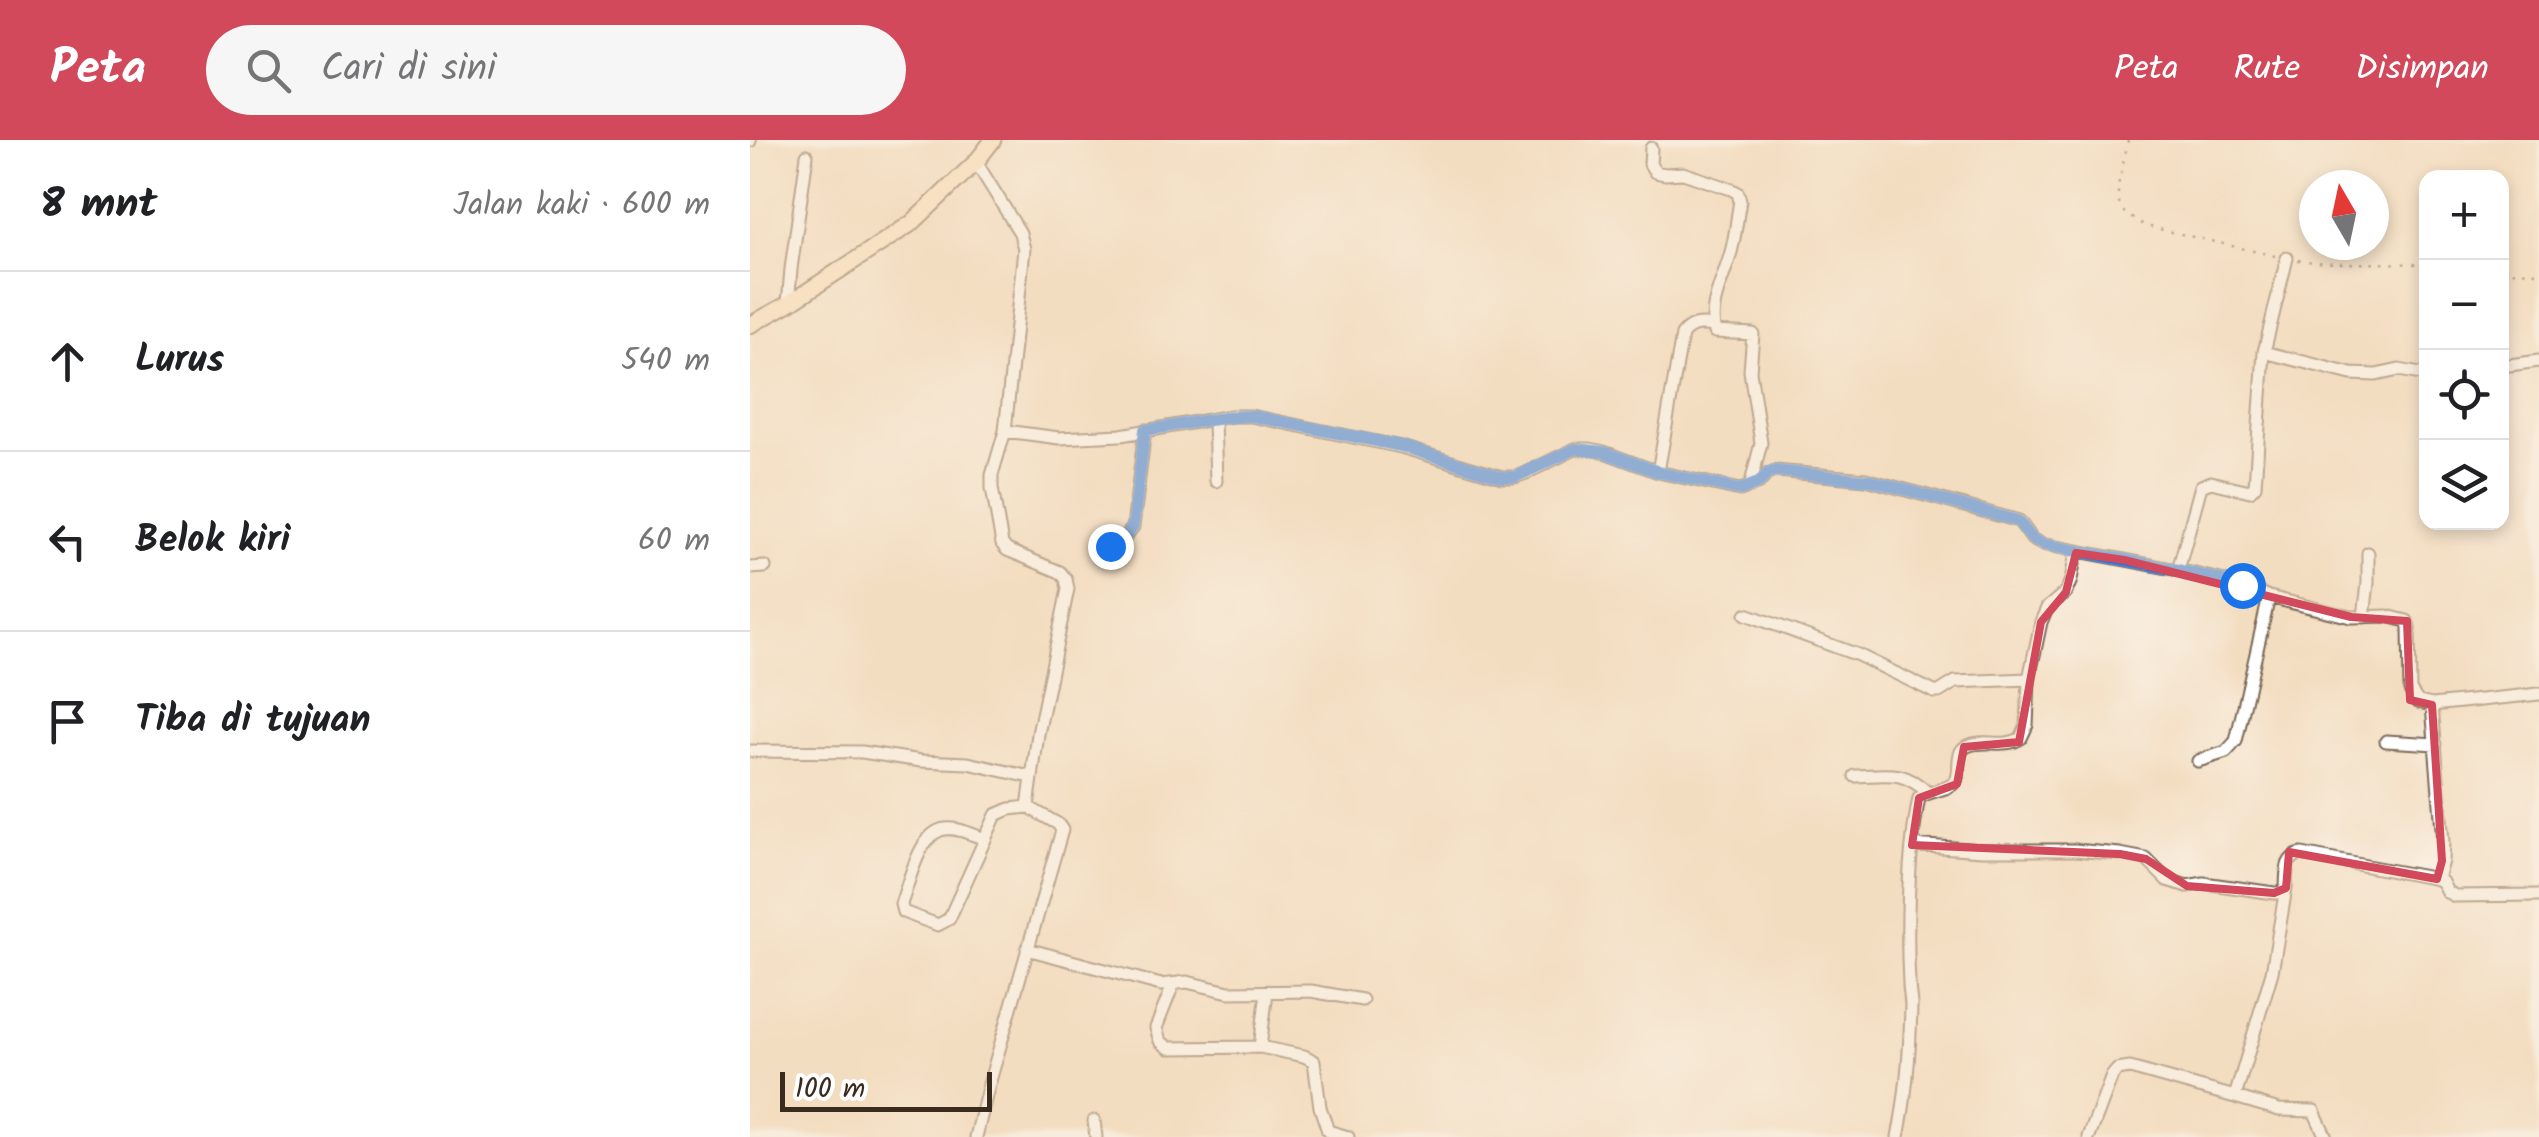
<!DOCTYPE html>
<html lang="id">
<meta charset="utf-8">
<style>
:root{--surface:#fff;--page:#f6f6f6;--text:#202124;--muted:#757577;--line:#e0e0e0;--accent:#d1495b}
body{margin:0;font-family:Kalam,sans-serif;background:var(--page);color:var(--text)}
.controls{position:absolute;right:30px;top:30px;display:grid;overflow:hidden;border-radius:20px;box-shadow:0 5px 15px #0003}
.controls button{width:90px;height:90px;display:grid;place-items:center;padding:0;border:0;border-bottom:2px solid var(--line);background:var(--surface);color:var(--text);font:50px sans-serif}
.compass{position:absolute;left:1549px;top:30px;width:90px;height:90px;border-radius:50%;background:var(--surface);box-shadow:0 5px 15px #0003;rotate:351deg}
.scale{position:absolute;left:30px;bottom:25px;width:212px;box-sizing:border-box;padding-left:10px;border:5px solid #3b2a1e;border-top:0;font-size:28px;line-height:35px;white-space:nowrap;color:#3b2a1e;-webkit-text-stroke:8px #fff;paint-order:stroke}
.stop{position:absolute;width:30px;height:30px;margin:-22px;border:8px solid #1a73e8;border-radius:50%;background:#fff}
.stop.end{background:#1a73e8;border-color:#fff;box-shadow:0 2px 10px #0008}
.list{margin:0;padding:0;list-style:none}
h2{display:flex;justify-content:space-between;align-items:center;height:130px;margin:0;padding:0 40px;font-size:42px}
h2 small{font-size:32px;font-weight:400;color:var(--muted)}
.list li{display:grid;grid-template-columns:65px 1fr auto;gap:30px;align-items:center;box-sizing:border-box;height:180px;padding:0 40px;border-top:2px solid var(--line)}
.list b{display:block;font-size:38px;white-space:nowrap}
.list em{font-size:32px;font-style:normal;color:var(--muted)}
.icon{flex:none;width:55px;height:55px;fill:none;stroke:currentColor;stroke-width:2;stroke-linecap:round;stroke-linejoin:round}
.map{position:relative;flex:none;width:1789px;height:997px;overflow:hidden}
header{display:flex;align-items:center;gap:60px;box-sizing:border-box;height:140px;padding:0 50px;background:var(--accent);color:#fff}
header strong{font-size:48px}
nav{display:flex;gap:55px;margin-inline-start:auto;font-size:35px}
.search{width:700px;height:90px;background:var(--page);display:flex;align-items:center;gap:25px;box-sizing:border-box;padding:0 35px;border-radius:55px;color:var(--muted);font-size:38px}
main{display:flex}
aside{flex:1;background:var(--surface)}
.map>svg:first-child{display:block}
</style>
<header>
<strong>Peta</strong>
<div class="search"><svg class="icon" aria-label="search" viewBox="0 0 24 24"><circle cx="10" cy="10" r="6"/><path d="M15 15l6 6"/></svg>Cari di sini</div>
<nav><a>Peta</a><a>Rute</a><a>Disimpan</a></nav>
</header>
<main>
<aside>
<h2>8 mnt<small>Jalan kaki · 600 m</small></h2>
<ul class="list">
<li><svg class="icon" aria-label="ahead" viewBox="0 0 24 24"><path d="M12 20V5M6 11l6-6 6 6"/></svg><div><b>Lurus</b></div><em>540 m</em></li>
<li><svg class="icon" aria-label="left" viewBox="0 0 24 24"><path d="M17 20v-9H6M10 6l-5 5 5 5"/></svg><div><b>Belok kiri</b></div><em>60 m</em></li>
<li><svg class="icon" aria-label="arrive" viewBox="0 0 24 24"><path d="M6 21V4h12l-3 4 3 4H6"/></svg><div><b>Tiba di tujuan</b></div></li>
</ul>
</aside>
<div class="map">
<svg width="1789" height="997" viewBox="0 0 1789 997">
<rect width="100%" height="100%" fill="#fff"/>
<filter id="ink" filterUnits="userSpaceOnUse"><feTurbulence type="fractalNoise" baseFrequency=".01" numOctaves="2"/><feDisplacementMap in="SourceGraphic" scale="20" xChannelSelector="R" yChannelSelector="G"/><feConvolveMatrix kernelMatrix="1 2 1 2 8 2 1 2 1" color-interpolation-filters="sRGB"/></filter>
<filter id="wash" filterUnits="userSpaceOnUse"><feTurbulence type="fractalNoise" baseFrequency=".0048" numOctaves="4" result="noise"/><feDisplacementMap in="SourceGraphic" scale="40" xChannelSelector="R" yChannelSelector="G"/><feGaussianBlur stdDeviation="2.25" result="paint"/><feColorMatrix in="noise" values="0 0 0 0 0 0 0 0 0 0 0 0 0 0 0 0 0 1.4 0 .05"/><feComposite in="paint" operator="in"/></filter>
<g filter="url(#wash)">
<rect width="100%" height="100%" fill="#f3ddc0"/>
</g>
<g filter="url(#ink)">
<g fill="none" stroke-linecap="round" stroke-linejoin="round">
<defs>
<path id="street" d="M0,1V0
M901,8L900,24L905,32L915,34L933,33L981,49L988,53L990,61C987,76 986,92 982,108C976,136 957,163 965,192L1003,194L1000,231L1011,303L1000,347
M226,22L270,93L274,109L255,291L309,298L371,295L481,276H501L651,307L752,337H765L776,333L825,309H840L854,312L908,332L990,350L1009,343L1017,334L1026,331L1116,339L1269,381L1282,399L1291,404L1428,430L1492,445L1519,457L1601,477L1637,476L1657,481L1659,487L1660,550L1668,562L1682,565L1789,554
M38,164L41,129L57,15
M1514,212L1601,234L1626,235L1649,230L1676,235
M1752,226L1789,221
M464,281L466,341
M908,332L932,195C940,184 950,184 963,186
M359,406L373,400L383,387L395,290
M0,428L15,427
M1428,430L1451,346L1461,342L1500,351L1505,346L1514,212L1537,118
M996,474L1108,515L1184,552H1189L1205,542L1279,539
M1614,477L1618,443V413
M1682,565L1693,702L1692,721L1687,739
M1636,601L1686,604
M0,611L112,612L171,621L218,623L281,637
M1448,621L1476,612L1486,601L1519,457
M1105,636C1137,635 1152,629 1177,652
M235,699C223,695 208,687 195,689C169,692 159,743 151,764L153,772L188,785L199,779L246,675L260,669L278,667
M1162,705L1232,710H1325L1370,714L1396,719L1417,740L1437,746L1454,743L1524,753H1531L1536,748C1537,733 1534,717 1552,714L1687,739L1692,742L1697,752L1705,756L1789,755
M1536,748L1522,832L1485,957L1529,970L1564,971L1576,997
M277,809L411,845L437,842L479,852L561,851L612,860
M423,845L406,888L410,901L419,908L510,907
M517,852L510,907L554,916L564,921L570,967L578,991L598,997
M344,981L346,997
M226,997L238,948L312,690L308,684L278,667L288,594L318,449L316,439L310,432L257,410L252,404L242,348V335L255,291
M1148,997C1157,954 1160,910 1161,866C1161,859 1159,851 1159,843C1156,788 1158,712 1169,658C1179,650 1197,651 1205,642C1213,632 1203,613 1217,606C1234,598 1254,609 1271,598L1277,585L1279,539L1291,482L1297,468L1316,452L1321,440L1326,413
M1339,997L1362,936L1367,930L1380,928L1485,957"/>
<path id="secondary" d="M0,185L38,164L162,83L226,22L243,0"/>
</defs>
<!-- street casing -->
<use href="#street" stroke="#7b6957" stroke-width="15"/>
<!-- secondary casing -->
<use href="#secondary" stroke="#7b6957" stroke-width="19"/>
<!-- path -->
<path stroke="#7b6957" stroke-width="2.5" stroke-dasharray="2.5 8" stroke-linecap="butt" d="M1378,0L1368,46V61L1375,74L1396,86L1525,116
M1548,120C1591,126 1633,121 1676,125
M1752,131L1789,132"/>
<!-- street -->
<use href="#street" stroke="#fff" stroke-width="11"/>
<!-- secondary -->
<use href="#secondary" stroke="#ffe4c6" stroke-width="15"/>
</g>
</g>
<g fill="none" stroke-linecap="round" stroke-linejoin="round" filter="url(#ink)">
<!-- route -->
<path stroke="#1a73e8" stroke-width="12" d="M360,406L374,400L383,386L395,290C429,286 468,276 502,276L651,306L752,337H765L825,309L854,312L908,332L990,350L1009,343L1017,334L1026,331L1120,340L1268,381L1282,399L1291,404L1428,430L1492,445"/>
</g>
<!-- marked area -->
<path d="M0 0H1789V997H0ZM1326,413L1374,420L1601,477L1657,481L1660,560L1682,565L1692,721L1687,739L1539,712L1536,748L1524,753L1437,746L1396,719L1370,714L1162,705L1169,658L1207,644L1214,607L1269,602L1291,482L1316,452Z" fill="#f3ddc0" fill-opacity=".55" fill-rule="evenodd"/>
<path fill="none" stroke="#d1495b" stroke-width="8" stroke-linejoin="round" d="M1326,413L1374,420L1601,477L1657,481L1660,560L1682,565L1692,721L1687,739L1539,712L1536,748L1524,753L1437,746L1396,719L1370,714L1162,705L1169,658L1207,644L1214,607L1269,602L1291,482L1316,452Z"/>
</svg>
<div class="controls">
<button>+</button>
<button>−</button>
<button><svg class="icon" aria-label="locate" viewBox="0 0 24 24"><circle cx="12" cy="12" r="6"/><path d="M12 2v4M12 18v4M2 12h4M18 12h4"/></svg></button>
<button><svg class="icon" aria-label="layers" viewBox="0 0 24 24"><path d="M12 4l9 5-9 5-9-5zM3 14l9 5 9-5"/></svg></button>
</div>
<svg class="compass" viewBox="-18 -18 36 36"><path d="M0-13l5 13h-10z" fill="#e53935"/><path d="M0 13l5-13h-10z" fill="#757577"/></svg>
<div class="scale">100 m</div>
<div class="stop" style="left:1492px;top:445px"></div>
<div class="stop end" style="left:360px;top:406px"></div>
</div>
</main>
